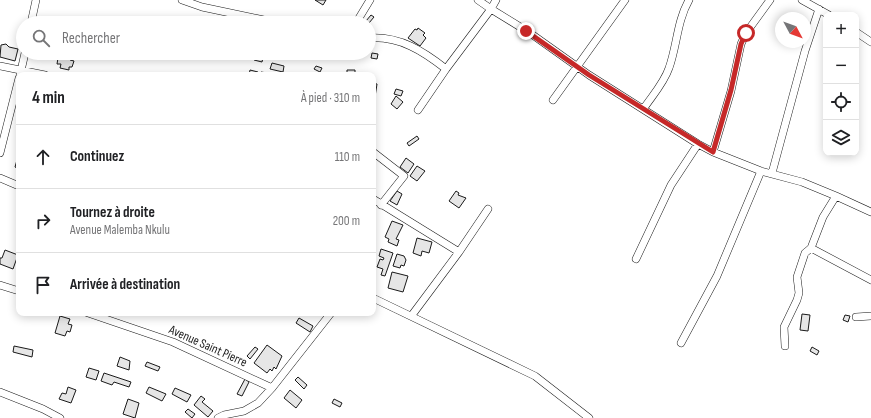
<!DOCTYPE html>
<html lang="fr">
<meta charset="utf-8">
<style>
:root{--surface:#fff;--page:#f6f6f6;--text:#202124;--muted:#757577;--line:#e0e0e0}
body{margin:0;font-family:"Sofia Sans Condensed",sans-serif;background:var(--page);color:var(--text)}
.controls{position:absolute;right:12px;top:12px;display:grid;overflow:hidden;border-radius:8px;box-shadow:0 2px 10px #0003}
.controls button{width:36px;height:36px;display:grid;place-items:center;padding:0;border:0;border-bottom:1px solid var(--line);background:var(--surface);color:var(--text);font:20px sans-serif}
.compass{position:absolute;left:775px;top:12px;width:36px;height:36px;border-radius:50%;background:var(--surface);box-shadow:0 2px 10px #0003;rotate:131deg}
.stop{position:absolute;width:12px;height:12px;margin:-9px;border:3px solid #c62828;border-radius:50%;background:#fff}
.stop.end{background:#c62828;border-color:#fff;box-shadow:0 1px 4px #0008}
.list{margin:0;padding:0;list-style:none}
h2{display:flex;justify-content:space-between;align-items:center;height:52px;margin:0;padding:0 16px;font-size:17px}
h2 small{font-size:13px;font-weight:400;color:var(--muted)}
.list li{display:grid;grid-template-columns:26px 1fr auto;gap:12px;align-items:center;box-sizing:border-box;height:64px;padding:0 16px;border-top:1px solid var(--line)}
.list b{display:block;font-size:15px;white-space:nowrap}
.list p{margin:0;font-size:13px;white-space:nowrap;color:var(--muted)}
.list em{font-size:13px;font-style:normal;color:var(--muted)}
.icon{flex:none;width:22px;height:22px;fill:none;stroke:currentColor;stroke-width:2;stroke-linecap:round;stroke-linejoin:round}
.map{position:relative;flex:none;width:871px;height:418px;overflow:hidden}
.search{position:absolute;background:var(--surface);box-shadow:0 2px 10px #0003;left:16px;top:16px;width:360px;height:44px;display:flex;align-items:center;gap:10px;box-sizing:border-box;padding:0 14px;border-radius:22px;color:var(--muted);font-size:15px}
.panel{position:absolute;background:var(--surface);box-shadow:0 2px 10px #0003;left:16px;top:72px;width:360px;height:244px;border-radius:8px}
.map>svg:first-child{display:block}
</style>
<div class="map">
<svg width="871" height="418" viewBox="0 0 871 418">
<rect width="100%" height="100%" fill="#fff"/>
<!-- building -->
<path fill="#e6e6e6" stroke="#1a1a1a" d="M315,0H326L323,5Z
M371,15L374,17L369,23L366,21Z
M418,28L425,33L423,35L426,38L420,46L408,38L415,29L417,30Z
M6,44L9,47L18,49L15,61L0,57L1,45Z
M63,53H71L70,60L74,61L72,67H69V70L60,68L61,64H57L58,58L62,59Z
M255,53H264L262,62L254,60Z
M372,53L378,54L377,59L371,58Z
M272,63L284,66L283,72L270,69Z
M316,66L322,68L320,72L314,69Z
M250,70L258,72V75H249Z
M347,70H355V75H347Z
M261,72L273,74V75H260Z
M373,83L377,84L375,97H373Z
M396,89L403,91L401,96L394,94Z
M396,96L403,102L397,109L391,104Z
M417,136L419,139L409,146L407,143Z
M406,158L414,164L408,173L400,167Z
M17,160L19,161V169L15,167Z
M417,166L425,171L417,181L410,176Z
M397,191L402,194L397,205L390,201Z
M456,191L459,193L458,195L466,198L459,208L449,201Z
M392,221L403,225L396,239L399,240L397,246L388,242L389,239L385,237Z
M417,238L432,242L429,253L422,251L421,256L413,253Z
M381,249L393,253L385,276L381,275L383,269L377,267L380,259L383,260L384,258L379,256Z
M5,250L18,255L13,269L0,264V258H2Z
M397,254L404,256L406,260L404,266L401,265L400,268L393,266Z
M392,272L408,276L403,292L388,288Z
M802,314L810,315L808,331L800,330Z
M845,315L850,316L848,322L843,320Z
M60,316L70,319L68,324L72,325L70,332L67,331L65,336L55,333Z
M299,318L313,326L310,332L296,323Z
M267,345L282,356L276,369L274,367L272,371L270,369L267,373L254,363Z
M14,346L33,350L32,357L13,352Z
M255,347L258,349L250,359L247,356Z
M812,347L819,351L817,355L810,351Z
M120,357L130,361L129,370L117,366Z
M147,362L160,367L158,371L145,366Z
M89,368L99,371L96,380L86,377Z
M104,373L131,382L129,387L114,382L112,385L101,381Z
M298,377L307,385L304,389L295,380Z
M245,379L249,382L242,396L237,394Z
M68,387L76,390L71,403L59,399L62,393L66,394Z
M149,387L166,394L162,401L146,393Z
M175,388L191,395L187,402L172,394Z
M290,390L302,400L296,408L284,398Z
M201,396L205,399L202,402L213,411L208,417L194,405Z
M128,399L139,403L135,418L123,414Z
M334,399L342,403L340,407L332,403Z
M188,409L195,414L192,418L185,412Z"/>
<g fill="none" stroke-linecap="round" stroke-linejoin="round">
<defs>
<path id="minor" d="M182,0L202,7L278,23
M478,0L491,9L496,0
M802,0L829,15
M31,23L36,0
M356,23L370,0
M856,32L871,42
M369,38C400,36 423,51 446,69L491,9L530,33L589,75L698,144L713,152L761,171
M0,66L45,75
M20,75L25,53
M553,100L625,0
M644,108C652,96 664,83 669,68C677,46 677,21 689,0
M418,110L446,69
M373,152L404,176L381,205
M713,152L731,91L741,44L746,33L770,0
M0,153L19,78
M772,173L805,51L819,9
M0,178L19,186
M373,199L459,252
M811,248L871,280
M636,259L671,185L698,144
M0,285L19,291
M373,298L535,376L589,418
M88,313L173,342L272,388
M412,315L459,252L488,209
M856,317L871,316
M681,343L717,276L761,171L802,182L836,196
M785,346L784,327L797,300L799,293L797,277L805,253L811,248L823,217L836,196L871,212
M0,392L43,409L60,418
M218,418L224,415L244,411L258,403L272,388L331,313"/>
</defs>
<!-- minor casing -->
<use href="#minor" stroke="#1a1a1a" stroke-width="8"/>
<!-- minor -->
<use href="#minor" stroke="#fff" stroke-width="7"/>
</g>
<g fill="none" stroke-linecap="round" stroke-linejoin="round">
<!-- route -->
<path stroke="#c62828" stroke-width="5" d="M526,31L589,75L713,152L731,90L741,44L746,33"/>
</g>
<g text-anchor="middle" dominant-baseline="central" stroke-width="3" stroke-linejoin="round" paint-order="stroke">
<!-- street labels -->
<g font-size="13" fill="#1a1a1a" stroke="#fff">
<text transform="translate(208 346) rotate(24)">Avenue Saint Pierre</text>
</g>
</g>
</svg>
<div class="controls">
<button>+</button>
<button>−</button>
<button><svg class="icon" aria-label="locate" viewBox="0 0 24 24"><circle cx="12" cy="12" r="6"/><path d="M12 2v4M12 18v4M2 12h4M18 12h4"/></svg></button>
<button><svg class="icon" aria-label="layers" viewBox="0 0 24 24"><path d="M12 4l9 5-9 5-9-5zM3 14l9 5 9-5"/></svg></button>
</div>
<svg class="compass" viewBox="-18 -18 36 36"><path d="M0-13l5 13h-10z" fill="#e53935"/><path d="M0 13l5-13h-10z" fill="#757577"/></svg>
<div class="stop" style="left:746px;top:33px"></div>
<div class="stop end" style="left:526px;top:31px"></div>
<div class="search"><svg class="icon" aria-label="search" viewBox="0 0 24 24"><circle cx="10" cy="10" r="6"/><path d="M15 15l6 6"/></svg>Rechercher</div>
<section class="panel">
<h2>4 min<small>À pied · 310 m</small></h2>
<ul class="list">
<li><svg class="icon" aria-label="ahead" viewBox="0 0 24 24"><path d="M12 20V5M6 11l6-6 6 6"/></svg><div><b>Continuez</b></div><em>110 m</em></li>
<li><svg class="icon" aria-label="right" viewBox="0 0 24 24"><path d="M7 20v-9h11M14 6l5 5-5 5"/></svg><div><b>Tournez à droite</b><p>Avenue Malemba Nkulu</p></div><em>200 m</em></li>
<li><svg class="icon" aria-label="arrive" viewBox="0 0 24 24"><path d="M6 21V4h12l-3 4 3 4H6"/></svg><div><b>Arrivée à destination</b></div></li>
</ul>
</section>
</div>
